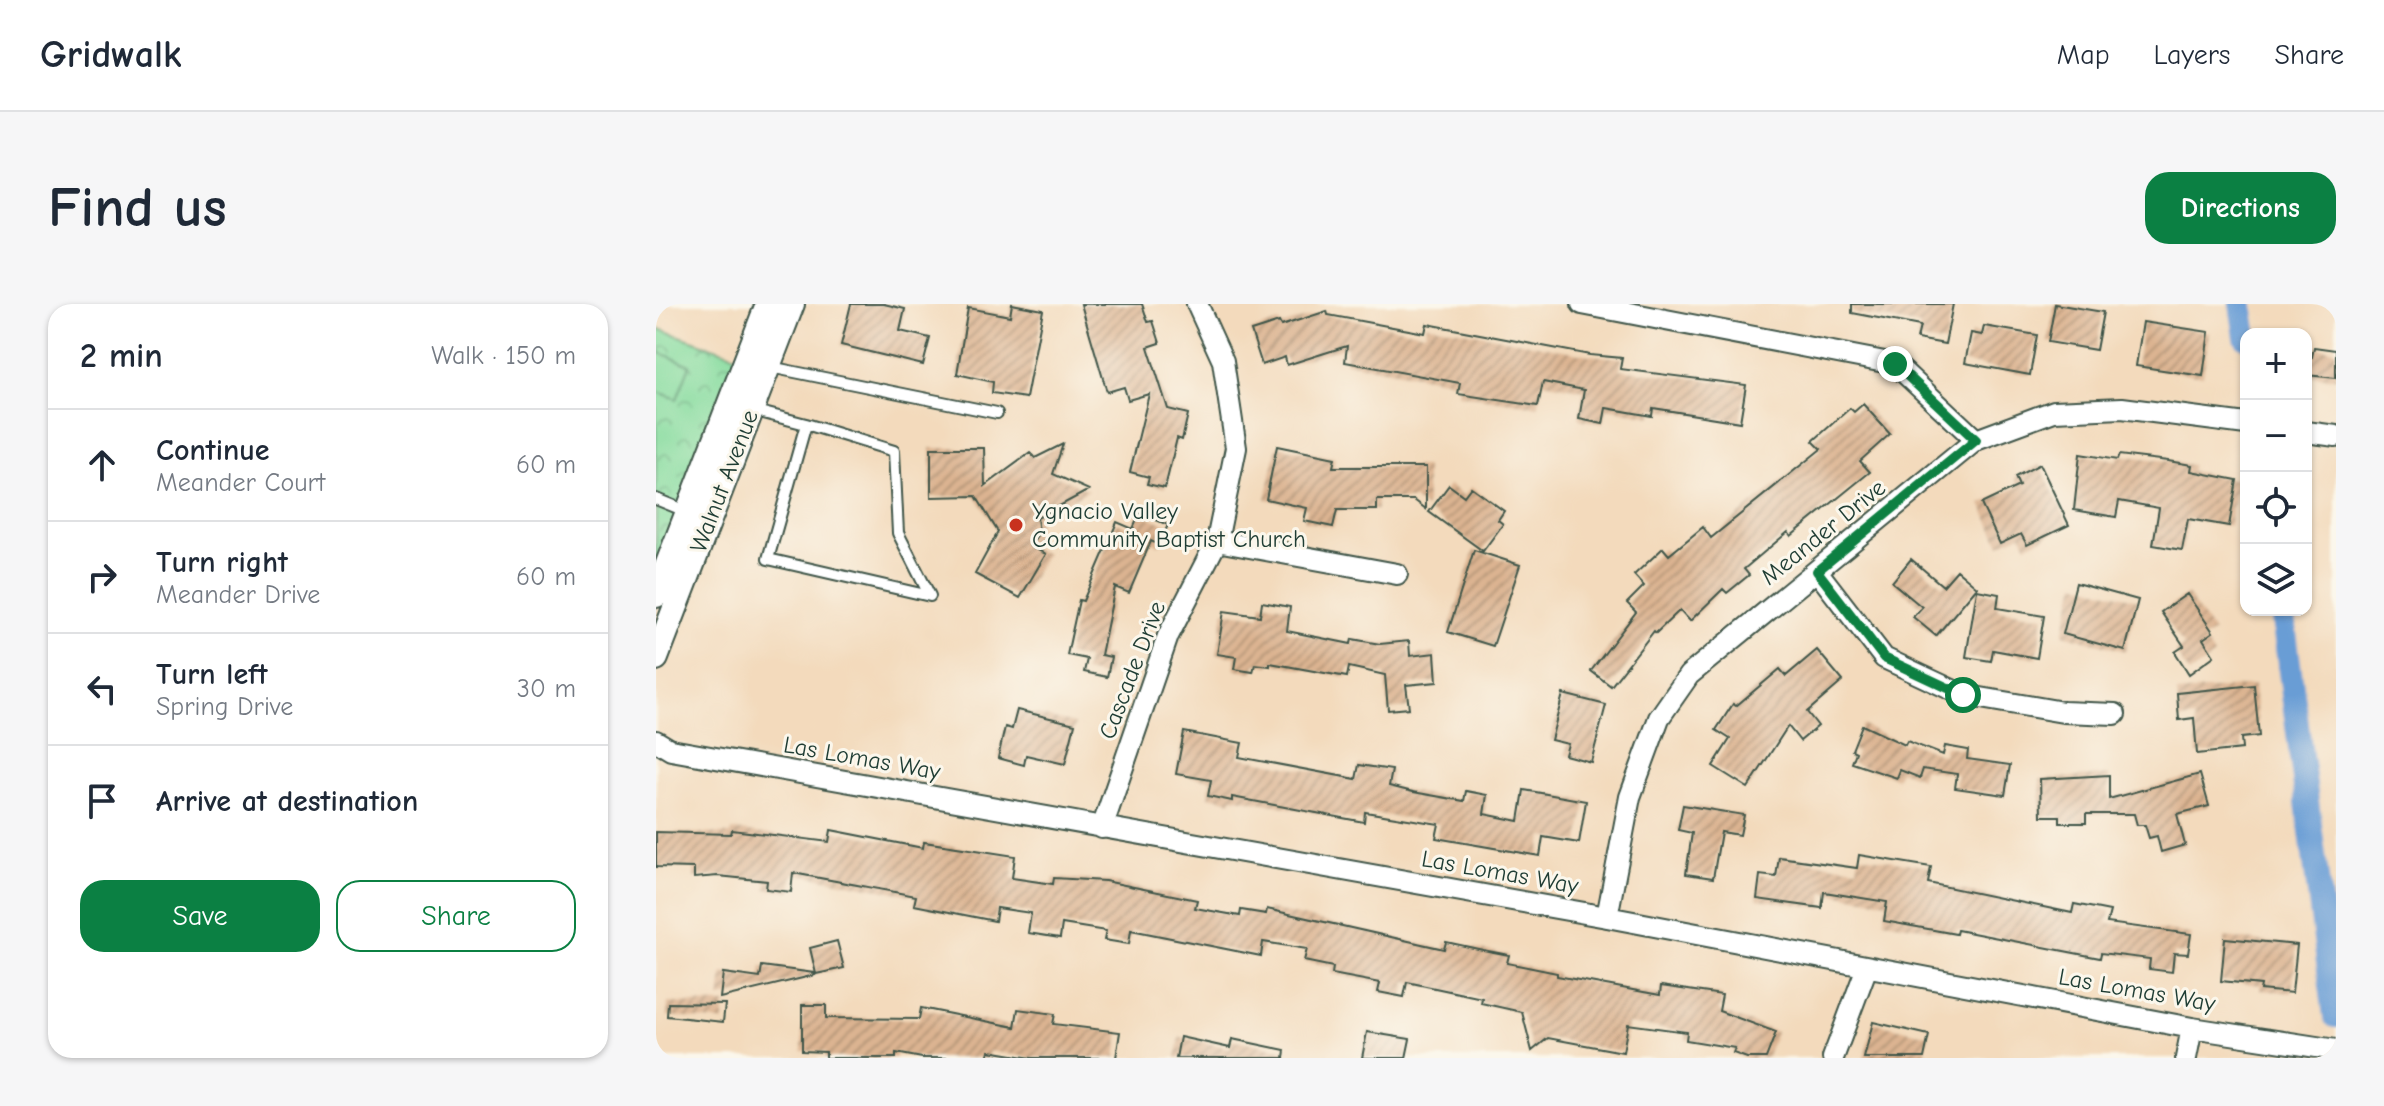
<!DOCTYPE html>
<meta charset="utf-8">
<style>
:root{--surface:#fff;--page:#f6f6f7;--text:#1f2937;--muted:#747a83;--line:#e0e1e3;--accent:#0b8043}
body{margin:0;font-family:"Comic Neue",sans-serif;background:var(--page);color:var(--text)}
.controls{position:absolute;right:24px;top:24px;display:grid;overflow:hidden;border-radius:16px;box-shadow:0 2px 6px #0004}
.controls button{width:72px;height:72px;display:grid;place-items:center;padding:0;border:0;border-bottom:2px solid var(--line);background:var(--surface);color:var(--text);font:40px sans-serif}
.stop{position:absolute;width:24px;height:24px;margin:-18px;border:6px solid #0b8043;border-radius:50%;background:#fff}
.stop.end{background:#0b8043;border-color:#fff;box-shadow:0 2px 8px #0008}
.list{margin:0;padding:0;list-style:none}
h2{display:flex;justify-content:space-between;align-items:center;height:104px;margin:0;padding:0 32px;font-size:34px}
h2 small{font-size:26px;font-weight:400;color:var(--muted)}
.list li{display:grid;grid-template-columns:52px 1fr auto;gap:24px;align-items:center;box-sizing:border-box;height:112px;padding:0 32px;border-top:2px solid var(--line)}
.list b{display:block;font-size:30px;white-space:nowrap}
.list p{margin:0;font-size:26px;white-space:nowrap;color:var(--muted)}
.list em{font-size:26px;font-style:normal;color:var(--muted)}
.actions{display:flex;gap:16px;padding:24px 32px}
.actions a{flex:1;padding:18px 0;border:2px solid var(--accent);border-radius:24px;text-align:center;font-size:28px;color:var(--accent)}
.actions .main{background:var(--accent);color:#fff}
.icon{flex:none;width:44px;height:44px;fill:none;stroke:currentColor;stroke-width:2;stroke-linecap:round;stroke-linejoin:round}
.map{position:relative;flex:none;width:1680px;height:754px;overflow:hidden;border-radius:24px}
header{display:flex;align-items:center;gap:48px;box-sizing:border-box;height:112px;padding:0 40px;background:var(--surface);border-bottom:2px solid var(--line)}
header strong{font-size:38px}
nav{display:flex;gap:44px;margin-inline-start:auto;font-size:28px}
.intro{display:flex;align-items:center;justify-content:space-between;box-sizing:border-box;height:192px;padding:0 48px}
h1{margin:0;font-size:56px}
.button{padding:20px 36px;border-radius:24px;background:var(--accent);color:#fff;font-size:28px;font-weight:700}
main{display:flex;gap:48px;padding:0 48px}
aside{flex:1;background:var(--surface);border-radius:24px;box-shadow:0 2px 6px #0004}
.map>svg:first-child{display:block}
</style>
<header>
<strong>Gridwalk</strong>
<nav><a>Map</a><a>Layers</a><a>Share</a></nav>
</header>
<div class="intro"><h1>Find us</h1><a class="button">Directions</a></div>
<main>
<aside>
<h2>2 min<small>Walk · 150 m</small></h2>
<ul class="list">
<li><svg class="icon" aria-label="ahead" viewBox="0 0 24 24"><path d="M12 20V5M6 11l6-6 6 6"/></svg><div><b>Continue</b><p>Meander Court</p></div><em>60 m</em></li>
<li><svg class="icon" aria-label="right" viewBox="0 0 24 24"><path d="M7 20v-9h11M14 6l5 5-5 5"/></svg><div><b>Turn right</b><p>Meander Drive</p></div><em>60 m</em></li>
<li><svg class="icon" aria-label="left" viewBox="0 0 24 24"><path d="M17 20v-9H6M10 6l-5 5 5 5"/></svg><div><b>Turn left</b><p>Spring Drive</p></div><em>30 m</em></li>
<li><svg class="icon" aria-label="arrive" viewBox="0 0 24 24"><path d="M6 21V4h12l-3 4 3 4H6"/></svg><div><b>Arrive at destination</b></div></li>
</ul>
<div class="actions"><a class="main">Save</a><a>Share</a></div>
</aside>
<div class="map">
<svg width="1680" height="754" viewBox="0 0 1680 754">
<defs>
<pattern id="park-crowns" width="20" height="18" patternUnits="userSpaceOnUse" patternTransform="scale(2)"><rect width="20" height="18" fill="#85db9e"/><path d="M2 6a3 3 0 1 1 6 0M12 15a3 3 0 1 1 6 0" fill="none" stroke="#6cb382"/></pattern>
<pattern id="building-hatch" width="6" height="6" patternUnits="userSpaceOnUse" patternTransform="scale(2)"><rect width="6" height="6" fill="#dcb491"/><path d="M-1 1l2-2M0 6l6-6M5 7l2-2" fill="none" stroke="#b29477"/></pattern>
</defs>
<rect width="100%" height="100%" fill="#fbf7ec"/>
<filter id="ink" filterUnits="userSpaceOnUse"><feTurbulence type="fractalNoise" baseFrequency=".0125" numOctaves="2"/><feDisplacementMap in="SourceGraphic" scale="16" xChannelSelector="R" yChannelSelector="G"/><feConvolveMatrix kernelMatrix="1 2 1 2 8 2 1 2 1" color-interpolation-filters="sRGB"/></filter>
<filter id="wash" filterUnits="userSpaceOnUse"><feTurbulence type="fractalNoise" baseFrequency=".006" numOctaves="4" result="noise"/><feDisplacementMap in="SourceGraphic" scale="32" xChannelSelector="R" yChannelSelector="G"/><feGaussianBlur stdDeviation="1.8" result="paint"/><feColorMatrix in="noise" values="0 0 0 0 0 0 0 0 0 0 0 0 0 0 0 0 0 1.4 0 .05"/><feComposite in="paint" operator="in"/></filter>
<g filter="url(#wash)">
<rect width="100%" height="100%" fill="#f3dabc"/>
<!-- park -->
<path fill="url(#park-crowns)" stroke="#528c69" stroke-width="2" d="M0,24L92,55L0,291Z"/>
<!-- pitch -->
<path fill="#85db9e" stroke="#528c69" stroke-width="2" d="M0,47L34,61L21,95L0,87Z"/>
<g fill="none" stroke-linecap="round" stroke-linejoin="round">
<!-- canal -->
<path stroke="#699dd5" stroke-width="24" d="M1585,0L1590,33
M1626,306L1679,712"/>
</g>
<g id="blocks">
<!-- building -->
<path fill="url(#building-hatch)" d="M195,0H228L249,5L244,27L274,34L267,61L185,41Z
M356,0L387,6L370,94L336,89L337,78L301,70L312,4L354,12Z
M425,0H486L492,18L497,17L504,39L492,43L512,105L532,110L526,136L521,134L509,184L491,180L493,173L474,168L493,90L472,96L468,83L451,88Z
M1196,0H1297L1289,40L1261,35L1264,22L1196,9Z
M1399,0L1447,8L1440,46L1392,38Z
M671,7L672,11L769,29L771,20L934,51L966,54L964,65L1090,81L1084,118L997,104L996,112L950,104L947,120L923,115L928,86L887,78L882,102L802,90L804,79L689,58L691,42L631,61L629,53L606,61L595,27L623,18L625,22Z
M1487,18L1553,28L1547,72L1480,62Z
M1328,22L1381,31L1374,71L1309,59L1315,29L1326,31Z
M1658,43L1680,46V74L1650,71V52L1656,53Z
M1207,100L1234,130L1204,157L1214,168L1135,232L1132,228L1088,265L1093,271L1071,289L1067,285L1034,317L1024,306L1000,329L998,327L955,382L935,367L980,308L971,299L988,282L978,271L1007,244L1013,251L1047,223L1055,234L1165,145L1157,137L1194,104L1198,108Z
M407,140L397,170L433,186L381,214L383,228L374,242L390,250L364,294L319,270L342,228L320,192L275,193V144H328L329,182L374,149L379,154Z
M621,142L679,154L677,163H770V205L758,196H721V206H681L677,223L648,217L651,204L610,195Z
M1424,150L1461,156L1463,151L1512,157L1536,161L1535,167L1581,176L1573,222L1532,215L1526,246L1497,241L1503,204L1463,197L1460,213L1418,206Z
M1384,160L1413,221L1371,241L1365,230L1344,240L1325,200L1363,182L1359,173Z
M793,181L808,192L815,183L848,207L842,216L847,220L827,247L773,208Z
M484,209L512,221L503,241L495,237L473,289L459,283L445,351L455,353L451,373L428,368L431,355L411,351L423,296L427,297L461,218L477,225Z
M818,246L864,261L837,342L792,328Z
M1255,255L1287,282L1301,266L1321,283L1280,332L1257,313L1266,303L1236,278Z
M1420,279L1482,296L1469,347L1407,330Z
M1321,286L1343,290L1341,304L1388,312L1381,354L1337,346L1335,357L1310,353Z
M1531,290L1557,328L1547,335L1558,352L1533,370L1519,348L1528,342L1505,308Z
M606,298L634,303L631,327L695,340L696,335L724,340L753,337L754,352L779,349L781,378L750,381L753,404L732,406L729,371L693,363L691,373L614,359V362L599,360L597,368L578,365L580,353L561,350L568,307L604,312Z
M1161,346L1187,377L1151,408L1162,422L1144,437L1132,422L1092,484L1057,462L1074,435L1060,426L1077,400L1080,402L1124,365L1130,372Z
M1598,381L1603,432L1585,434L1586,445L1541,450L1538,414L1523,416L1521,389Z
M907,390L950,401L935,458L909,451L912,440L895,436Z
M361,406L419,420L409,460L370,451L368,461L342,454L349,423L356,425Z
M1206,421L1249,441L1251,437L1287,451L1289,442L1312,446L1311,455L1354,461L1349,491L1299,484L1301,470L1267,465L1264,474L1244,466L1241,474L1196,459L1200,448L1196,446Z
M528,428L586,439L583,453L700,475L703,461L736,466L733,482L757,488L808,497L810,487L831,491L828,510L863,517L868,486L930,497L923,539L887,533L884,552L780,534L783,520L709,508L708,518L576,493V497L552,492L555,476L520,470Z
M1544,470L1553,502L1521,510L1529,541L1505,548L1501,532L1493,534L1489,521H1481L1478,510H1430V519H1404V512H1385L1384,475L1453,471V495Z
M1027,501L1088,511L1084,531L1065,528L1057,574L1030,570L1036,529L1022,526Z
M76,526L173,538L175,526L267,544L268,538L359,552L356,574L397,580L398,574L449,577L541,596L539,604L584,612L585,606L610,610L611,605L788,645L790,638L827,646L853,651L851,659L901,669V672L1004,691L1005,682L1066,691L1063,707L1120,728L1110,754H1091L1077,749L1079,744L1030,736L1031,728L972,720L967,748L892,734L876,747L866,708L825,699L826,694L751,678L748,693L722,688L724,679L676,670L677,663L648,657L651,645L607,638L605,652L475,626L473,640L448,636L450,627L406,620L404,634L372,629L375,609L341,604L339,617L258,601L260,592L137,569L135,588L110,585L111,577L62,572L38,574V564L0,563V528L75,530Z
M1203,551L1275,563L1272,579L1416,609L1418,600L1454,607L1451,619L1535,630L1532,650L1518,649L1516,668L1493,665L1494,655L1445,649L1444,654L1301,626L1300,630L1228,617L1231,598L1168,588L1166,604L1101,595L1104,571L1120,573L1123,553L1201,564Z
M1569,634L1641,641L1636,689L1604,686L1605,681L1565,677Z
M181,637L188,664L160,670L154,644Z
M106,662L158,669L159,671L64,694L67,669L104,674Z
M12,699L69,700L67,718L11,712Z
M146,701H170V714L263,715L265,704L359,723L362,705L399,710L397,720L464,728L460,754H376L333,747L331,754H266L240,749V754H170V748L146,747Z
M1217,718L1273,731L1268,754H1208Z
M711,728L754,735L750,754H706Z
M524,733L574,744L576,735L629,746L628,754H520Z"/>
</g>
</g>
<g filter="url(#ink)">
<use href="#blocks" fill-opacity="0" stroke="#3f5548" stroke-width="2"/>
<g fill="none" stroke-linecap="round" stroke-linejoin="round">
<defs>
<path id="service" d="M114,63L341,109
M96,106L150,120L112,255L274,292L242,229L238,147L150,120
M0,195L32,208"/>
<path id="minor" d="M926,0L1239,60L1320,136
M1650,128L1680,132
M561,237L741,270
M1161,267L1228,354L1307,391L1407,408L1459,410
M0,437L15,446L951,613L1536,724L1680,746
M446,524L512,332L561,237L580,144L567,57L541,0
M951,613L974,493L1003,414L1033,371L1320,136L1398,107L1466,104L1590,120
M1177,754L1211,663
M1530,754L1536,724"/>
<path id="tertiary" d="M0,291L112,0
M0,354L136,0"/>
</defs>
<!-- service casing -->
<use href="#service" stroke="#3f5548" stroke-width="14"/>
<!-- minor casing -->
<use href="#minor" stroke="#3f5548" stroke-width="24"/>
<!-- tertiary casing -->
<use href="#tertiary" stroke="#3f5548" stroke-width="28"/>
<!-- service -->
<use href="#service" stroke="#fff" stroke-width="10"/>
<!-- minor -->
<use href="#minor" stroke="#fff" stroke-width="20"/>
<!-- tertiary -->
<use href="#tertiary" stroke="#fff" stroke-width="24"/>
</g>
</g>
<g fill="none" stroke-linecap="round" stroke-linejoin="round" filter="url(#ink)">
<!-- route -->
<path stroke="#0b8043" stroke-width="10" d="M1239,60L1320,136L1161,267L1228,354L1307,391"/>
</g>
<!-- markers -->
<circle fill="#c8321e" stroke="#fbf7ec" stroke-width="3" cx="360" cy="221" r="8"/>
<g text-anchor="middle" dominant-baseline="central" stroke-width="6" stroke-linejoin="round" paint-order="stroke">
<!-- street labels -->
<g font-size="24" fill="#1f3d34" stroke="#fbf7ec">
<text transform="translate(68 177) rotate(-69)">Walnut Avenue</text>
<text transform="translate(1167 228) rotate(-39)">Meander Drive</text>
<text transform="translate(476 366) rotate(-69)">Cascade Drive</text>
<text transform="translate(206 454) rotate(10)">Las Lomas Way</text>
<text transform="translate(844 568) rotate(10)">Las Lomas Way</text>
<text transform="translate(1481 686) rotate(10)">Las Lomas Way</text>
</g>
<!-- poi labels -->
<g font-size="24" fill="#1f3d34" stroke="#fbf7ec" text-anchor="start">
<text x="376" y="207">Ygnacio Valley<tspan x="376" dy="28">Community Baptist Church</tspan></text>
</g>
</g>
</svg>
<div class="controls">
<button>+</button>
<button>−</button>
<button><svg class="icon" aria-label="locate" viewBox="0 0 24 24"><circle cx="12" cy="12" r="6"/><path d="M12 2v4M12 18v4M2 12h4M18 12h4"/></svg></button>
<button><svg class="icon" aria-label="layers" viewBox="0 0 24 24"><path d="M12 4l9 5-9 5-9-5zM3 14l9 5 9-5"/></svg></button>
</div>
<div class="stop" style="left:1307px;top:391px"></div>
<div class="stop end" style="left:1239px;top:60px"></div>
</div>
</main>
